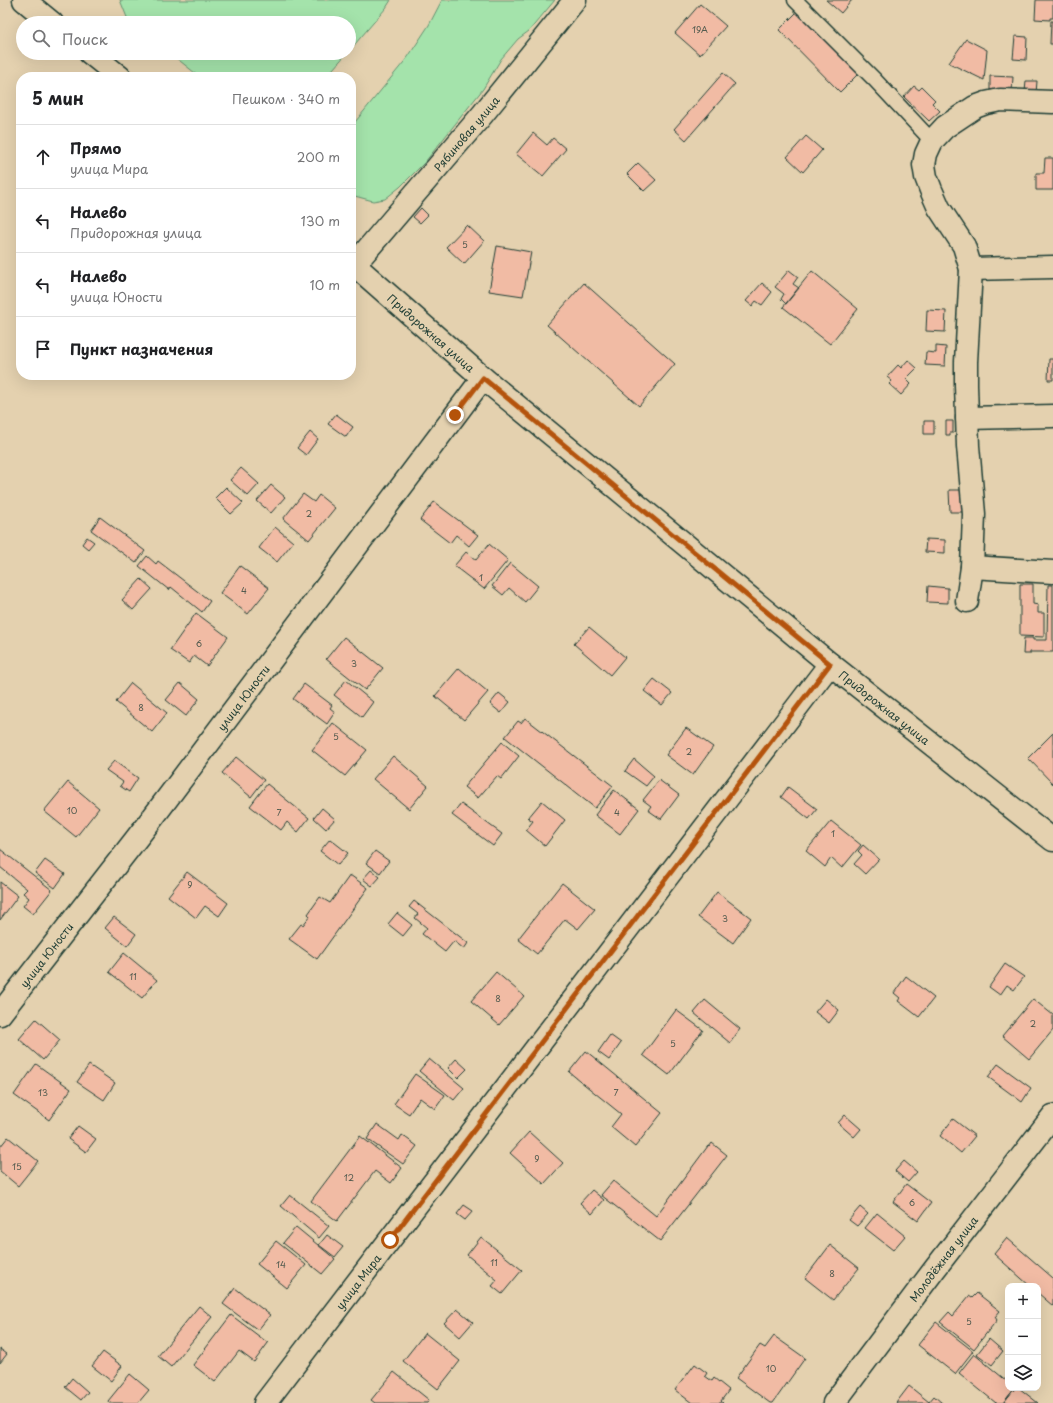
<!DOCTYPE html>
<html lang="ru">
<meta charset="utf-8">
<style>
:root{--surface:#fff;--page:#f2f2f2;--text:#202124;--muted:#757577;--line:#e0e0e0}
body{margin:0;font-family:"Playpen Sans",sans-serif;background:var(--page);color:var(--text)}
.controls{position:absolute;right:12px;bottom:12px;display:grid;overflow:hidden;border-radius:8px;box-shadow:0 4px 16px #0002}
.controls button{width:36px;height:36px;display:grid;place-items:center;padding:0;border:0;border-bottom:1px solid var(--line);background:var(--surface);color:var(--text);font:20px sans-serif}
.stop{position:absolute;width:12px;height:12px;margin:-9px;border:3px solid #b45309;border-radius:50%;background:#fff}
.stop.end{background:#b45309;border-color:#fff;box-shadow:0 1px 4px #0008}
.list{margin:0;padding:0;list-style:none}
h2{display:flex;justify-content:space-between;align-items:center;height:52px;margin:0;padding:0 16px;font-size:17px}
h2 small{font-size:13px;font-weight:400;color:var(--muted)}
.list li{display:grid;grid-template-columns:26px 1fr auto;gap:12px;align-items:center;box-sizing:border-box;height:64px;padding:0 16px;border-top:1px solid var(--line)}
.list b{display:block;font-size:15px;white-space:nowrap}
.list p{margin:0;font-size:13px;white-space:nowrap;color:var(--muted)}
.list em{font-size:13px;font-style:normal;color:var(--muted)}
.icon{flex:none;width:22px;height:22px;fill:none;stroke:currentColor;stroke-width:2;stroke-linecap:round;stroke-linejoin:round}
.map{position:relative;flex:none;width:1053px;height:1403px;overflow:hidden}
.search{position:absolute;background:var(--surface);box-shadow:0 4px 16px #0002;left:16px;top:16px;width:340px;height:44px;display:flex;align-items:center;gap:10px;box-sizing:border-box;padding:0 14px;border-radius:22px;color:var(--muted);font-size:15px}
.panel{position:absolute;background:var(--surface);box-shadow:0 4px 16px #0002;left:16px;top:72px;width:340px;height:308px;border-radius:16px}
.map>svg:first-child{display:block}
</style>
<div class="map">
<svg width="1053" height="1403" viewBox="0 0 1053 1403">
<rect width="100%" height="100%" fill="#e4d1af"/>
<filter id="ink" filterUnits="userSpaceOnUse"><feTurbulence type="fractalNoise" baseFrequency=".025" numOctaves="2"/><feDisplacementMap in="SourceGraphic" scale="8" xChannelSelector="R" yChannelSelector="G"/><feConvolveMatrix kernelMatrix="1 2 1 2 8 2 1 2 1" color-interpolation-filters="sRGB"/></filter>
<g filter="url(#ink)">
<!-- green -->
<path fill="#a4e3ab" stroke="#629070" d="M120,0H391L386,8L349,51V23H132L128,20Z
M442,0H555L529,31L518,39L501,59L483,89L425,162L400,187L385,199L373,201L351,195V127L408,57L429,25Z
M170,53H347L326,77H200Z"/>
<!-- building -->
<path fill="#f1bba4" stroke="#1f3d34" d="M826,0H852L841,13Z
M1036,0H1053V18H1050V20L1035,19Z
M700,4L726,26L700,55L675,33Z
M797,12L858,74L840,92L779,30Z
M1051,21H1053V44H1050Z
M1015,36L1027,37L1026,60L1013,59Z
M966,39L987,50L984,80L949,63Z
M723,73L735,84L686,140L674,129Z
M990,76L1013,77L1012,91L990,90Z
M1026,81H1037L1036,93L1025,92Z
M914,86L919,90L922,87L935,100L932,103L940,111L929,121L904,97Z
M533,133L547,145L553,138L566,149L543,176L516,154Z
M806,136L822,150L803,172L787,157Z
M1045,158H1053V190H1036V173H1044Z
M638,163L656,180L644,191L627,174Z
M421,208L428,215L420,223L413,217Z
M467,225L484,241L464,264L446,247Z
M497,246L531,252L523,296L489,291Z
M789,270L798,277L793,284L799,288L786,304L781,299L784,294L775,287Z
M812,271L858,309L830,344L783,307Z
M584,283L675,364L639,406L547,325Z
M762,283L772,292L762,305L756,301L752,306L746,301Z
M927,310L946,311L945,332L926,331Z
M936,346L946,347L945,366L925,365L926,352L936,353Z
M1049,359H1053V380H1048Z
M908,360L917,368L906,379L911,384L901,395L889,384L892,381L887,377L898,365L901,368Z
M336,414L353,427L346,437L328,424Z
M924,421H934V434H924Z
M946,421H953V433H950V435H946Z
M310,432L318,439L306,455L297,448Z
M241,468L259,484L248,496L230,480Z
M271,485L285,497L271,513L257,501Z
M226,487L243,503L231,514L215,498Z
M949,490H962L963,512H950Z
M303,494L314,502L319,495L335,508L309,540L283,519Z
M434,502L478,535L469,546L456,535L450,543L420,520Z
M100,517L145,551L136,563L91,530Z
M275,527L293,542L277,562L259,548Z
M87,537L94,542L88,549L82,544Z
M926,539L945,540V553L925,552Z
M489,544L508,560L484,589L454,566L466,552L476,560Z
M147,556L156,564L158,561L210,601L202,612L171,587L169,590L139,566Z
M510,563L538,586L525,602L509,588L503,595L492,586Z
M240,566L269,588L248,614L220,593Z
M141,579L152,589L133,610L122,600Z
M1020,584H1033V604L1038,605V613H1044V637L1020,636Z
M1048,585H1053V652H1030V654H1023L1024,638H1033V640H1047Z
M928,586L948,588V603L927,602Z
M196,613L228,637L207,666L194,656L189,663L170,650Z
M589,627L625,657L610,675L574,644Z
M344,637L383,668L365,690L326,659Z
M459,668L488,692L464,720L435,696Z
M654,679L672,693L662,705L644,691Z
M346,680L373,702L362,717L334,695Z
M131,683L167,713L152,732L116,702Z
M180,683L199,699L186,716L166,700Z
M304,684L332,705L330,708L335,712L327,724L293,699Z
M499,693L510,702L501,713L490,704Z
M525,718L613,786L595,808L505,737L518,721L521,723Z
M333,723L367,750L345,776L312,750Z
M686,728L713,747L693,775L666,755Z
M1053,733V784L1028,758Z
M502,742L519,756L501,779L497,776L478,798L464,787Z
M393,756L428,786L409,809L373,779Z
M236,757L264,780L251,797L222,773Z
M634,759L654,776L646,786L625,771Z
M114,761L138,778L129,792L120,786L123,782L106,770Z
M659,780L679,795L661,819L648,810L651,806L643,800Z
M68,782L99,808L76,837L44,811Z
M267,784L309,818L298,832L287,822L281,830L250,806Z
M788,787L817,809L809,819L781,797Z
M614,790L639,809L620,834L595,815Z
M542,801L565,820L545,846L526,830L533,821L528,818Z
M461,804L502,834L493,846L452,815Z
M322,808L335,819L326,829L314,818Z
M831,821L861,845L842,868L831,858L825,867L806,851Z
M330,839L348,853L338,865L320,851Z
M863,845L879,859L865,874L854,864L862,855L858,851Z
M0,849L52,890L33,914L23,906L29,898L23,893L27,889L0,867Z
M375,851L389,861L380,873L366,863Z
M45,860L65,874L55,888L35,873Z
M371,870L380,877L372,886L363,879Z
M187,872L228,903L219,916L205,906L196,918L168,896Z
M350,875L368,888L317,959L289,939L301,924L303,925L310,916L308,914L320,897L330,903Z
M0,882L18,896L0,920Z
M562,883L595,909L578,929L565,919L537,954L518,939Z
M717,892L751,918L733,943L698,917Z
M414,901L468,943L464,949L454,941L445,952L422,934L427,928L415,918L418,914L409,907Z
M397,913L412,925L403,936L388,924Z
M114,917L136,934L127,946L105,928Z
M124,953L157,980L142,998L109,972Z
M1005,964L1024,977L1014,990L1007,985L1000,995L989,987Z
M496,972L524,996L499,1025L471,1001Z
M906,976L934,998L919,1017L898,1001L900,998L894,993Z
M826,999L839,1010L829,1023L815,1012Z
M1033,999L1053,1015V1030L1029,1059L1002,1036Z
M705,1000L740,1029L730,1043L694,1013Z
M676,1010L703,1030L669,1075L643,1055Z
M36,1019L60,1040L43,1060L19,1039Z
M610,1035L621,1043L609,1060L598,1052Z
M586,1051L662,1113L635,1147L611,1127L621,1114L569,1072Z
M429,1059L464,1088L454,1100L419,1071Z
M456,1059L467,1069L458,1078L448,1068Z
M36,1064L71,1089L49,1120L14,1095Z
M998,1064L1031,1088L1022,1102L988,1077Z
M89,1065L115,1083L104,1100L77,1082Z
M415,1074L445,1095L435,1109L420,1098L409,1114L394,1104Z
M845,1115L861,1129L854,1137L838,1123Z
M953,1119L975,1136L961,1153L940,1136Z
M377,1124L399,1140L402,1135L417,1146L403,1164L367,1139Z
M78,1126L96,1139L86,1152L68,1139Z
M529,1132L563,1163L544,1184L510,1153Z
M360,1136L402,1168L391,1183L375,1171L337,1221L311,1201Z
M8,1137L38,1161L18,1186L0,1171V1147Z
M712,1143L727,1155L660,1241L601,1195L613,1181L656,1216L708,1146L709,1147Z
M904,1161L917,1172L908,1182L895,1171Z
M906,1184L931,1203L918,1221L893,1202Z
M592,1190L604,1200L592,1214L580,1203Z
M290,1195L329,1226L319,1238L281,1206Z
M464,1205L473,1211L465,1220L457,1214Z
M860,1207L868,1214L857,1226L849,1220Z
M877,1213L905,1236L893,1250L865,1228Z
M296,1227L335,1259L322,1274L283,1243Z
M327,1235L343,1247L335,1257L319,1245Z
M481,1237L522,1270L502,1294L492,1286L497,1280L467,1255Z
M1007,1238L1053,1278V1306L1038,1293V1286H1030L994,1254Z
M276,1241L306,1265L287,1288L257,1264Z
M830,1245L859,1268L833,1300L805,1278Z
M235,1288L270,1315L258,1330L223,1304Z
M977,1293L1000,1311L995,1317L997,1320L974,1349L940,1322L949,1312L953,1316L969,1296L972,1298Z
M199,1306L212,1317L171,1367L158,1356Z
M457,1309L473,1322L460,1337L444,1323Z
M231,1315L268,1343L254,1362L239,1351L215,1382L193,1365Z
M936,1322L973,1351L955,1374L918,1345Z
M425,1333L460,1361L438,1389L403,1361Z
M774,1336L805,1358L773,1403H770L736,1378L760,1345L765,1348Z
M989,1339L1003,1351L992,1365L977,1354Z
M0,1349L7,1354L0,1363Z
M103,1352L122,1366L111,1381L92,1366Z
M974,1354L1008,1382V1388H1015L1003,1403H996L959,1373Z
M695,1364L707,1373L705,1376L712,1381L714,1378L729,1390L721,1401L723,1403H692L675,1390Z
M394,1372L429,1400L427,1403H375L371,1400Z
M130,1374L149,1390L138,1403H109L108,1401Z
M72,1378L88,1392L81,1400L65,1387Z
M909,1386L929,1402L934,1396L942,1403H896Z
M1015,1388H1019L1038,1403H1005L1004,1402Z"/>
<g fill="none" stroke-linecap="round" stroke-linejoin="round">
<defs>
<path id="lane" d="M795,0L875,80L932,141"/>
<g id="street">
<path id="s1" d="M354,265L482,115L575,0"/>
<path d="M971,269L1053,267"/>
<path d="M967,418L1053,416"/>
<path d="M972,567L1053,572"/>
<path d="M967,601L972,567L974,514L968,446L966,385V362L971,269L964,246L939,208L931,190L926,177L924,165L926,154L932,141L945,127L975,107L986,103L1000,100L1053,102"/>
<path id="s2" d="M0,1014L154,816L483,378"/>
<path id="s3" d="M265,1403L830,664"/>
<path id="s4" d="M834,1403L934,1270L1053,1116"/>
</g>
<g id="secondary">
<path d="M24,0L52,23"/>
<path d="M90,53L120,77"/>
<path id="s5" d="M351,262L483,378L830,664L1053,840"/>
</g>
</defs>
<!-- lane casing -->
<use href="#lane" stroke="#1f3d34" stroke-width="17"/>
<!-- street casing -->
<use href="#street" stroke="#1f3d34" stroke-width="25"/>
<!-- secondary casing -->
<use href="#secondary" stroke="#1f3d34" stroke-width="25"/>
<!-- lane -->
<use href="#lane" stroke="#e4d1af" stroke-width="14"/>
<!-- street -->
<use href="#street" stroke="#e4d1af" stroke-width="22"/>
<!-- secondary -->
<use href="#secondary" stroke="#e4d1af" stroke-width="22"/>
</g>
</g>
<g fill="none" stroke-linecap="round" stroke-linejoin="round" filter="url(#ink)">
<!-- route -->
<path stroke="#b45309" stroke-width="5" d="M390,1240L830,664L483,378L455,415"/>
</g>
<g text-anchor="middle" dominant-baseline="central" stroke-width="3" stroke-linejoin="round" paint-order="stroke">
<!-- number labels -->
<g font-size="9" fill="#545c50">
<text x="700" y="29">19А</text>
<text x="465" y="244">5</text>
<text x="309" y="513">2</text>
<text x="481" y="577">1</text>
<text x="244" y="590">4</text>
<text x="199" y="643">6</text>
<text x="354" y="663">3</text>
<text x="141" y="707">8</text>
<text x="336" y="736">5</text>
<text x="689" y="751">2</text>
<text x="72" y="810">10</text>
<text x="279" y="812">7</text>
<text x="617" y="812">4</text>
<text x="833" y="833">1</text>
<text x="190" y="884">9</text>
<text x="725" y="918">3</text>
<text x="133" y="976">11</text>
<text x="498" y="998">8</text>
<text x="1033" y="1023">2</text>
<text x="673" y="1043">5</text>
<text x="43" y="1092">13</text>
<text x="616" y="1092">7</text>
<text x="537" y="1158">9</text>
<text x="17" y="1166">15</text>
<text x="349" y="1177">12</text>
<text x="912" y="1202">6</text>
<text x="494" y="1262">11</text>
<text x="281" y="1264">14</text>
<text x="832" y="1273">8</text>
<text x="969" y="1321">5</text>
<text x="771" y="1368">10</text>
</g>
<!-- street labels -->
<g font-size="11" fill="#1f3d34" stroke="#e4d1af">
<text stroke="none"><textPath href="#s1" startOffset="173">Рябиновая улица</textPath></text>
<text stroke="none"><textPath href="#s5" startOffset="107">Придорожная улица</textPath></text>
<text stroke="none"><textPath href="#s2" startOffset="399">улица Юности</textPath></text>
<text stroke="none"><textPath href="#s5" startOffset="695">Придорожная улица</textPath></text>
<text stroke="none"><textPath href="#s2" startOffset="75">улица Юности</textPath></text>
<text stroke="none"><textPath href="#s4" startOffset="181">Молодёжная улица</textPath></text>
<text stroke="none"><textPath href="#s3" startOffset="153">улица Мира</textPath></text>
</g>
</g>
</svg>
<div class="controls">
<button>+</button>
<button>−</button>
<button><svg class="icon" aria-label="layers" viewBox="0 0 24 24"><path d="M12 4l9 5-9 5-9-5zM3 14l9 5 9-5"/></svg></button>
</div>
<div class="stop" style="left:390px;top:1240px"></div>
<div class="stop end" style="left:455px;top:415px"></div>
<div class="search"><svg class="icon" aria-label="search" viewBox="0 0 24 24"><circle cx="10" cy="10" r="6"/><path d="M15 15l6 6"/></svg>Поиск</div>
<section class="panel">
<h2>5 мин<small>Пешком · 340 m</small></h2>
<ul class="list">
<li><svg class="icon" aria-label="ahead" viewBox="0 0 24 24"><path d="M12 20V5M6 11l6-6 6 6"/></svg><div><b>Прямо</b><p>улица Мира</p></div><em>200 m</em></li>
<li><svg class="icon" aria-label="left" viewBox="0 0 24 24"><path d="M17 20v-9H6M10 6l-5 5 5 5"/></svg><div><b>Налево</b><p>Придорожная улица</p></div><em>130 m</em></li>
<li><svg class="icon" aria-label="left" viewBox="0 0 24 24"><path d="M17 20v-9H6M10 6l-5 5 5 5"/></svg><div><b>Налево</b><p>улица Юности</p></div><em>10 m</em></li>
<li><svg class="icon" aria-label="arrive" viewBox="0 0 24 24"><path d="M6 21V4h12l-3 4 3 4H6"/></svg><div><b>Пункт назначения</b></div></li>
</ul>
</section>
</div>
